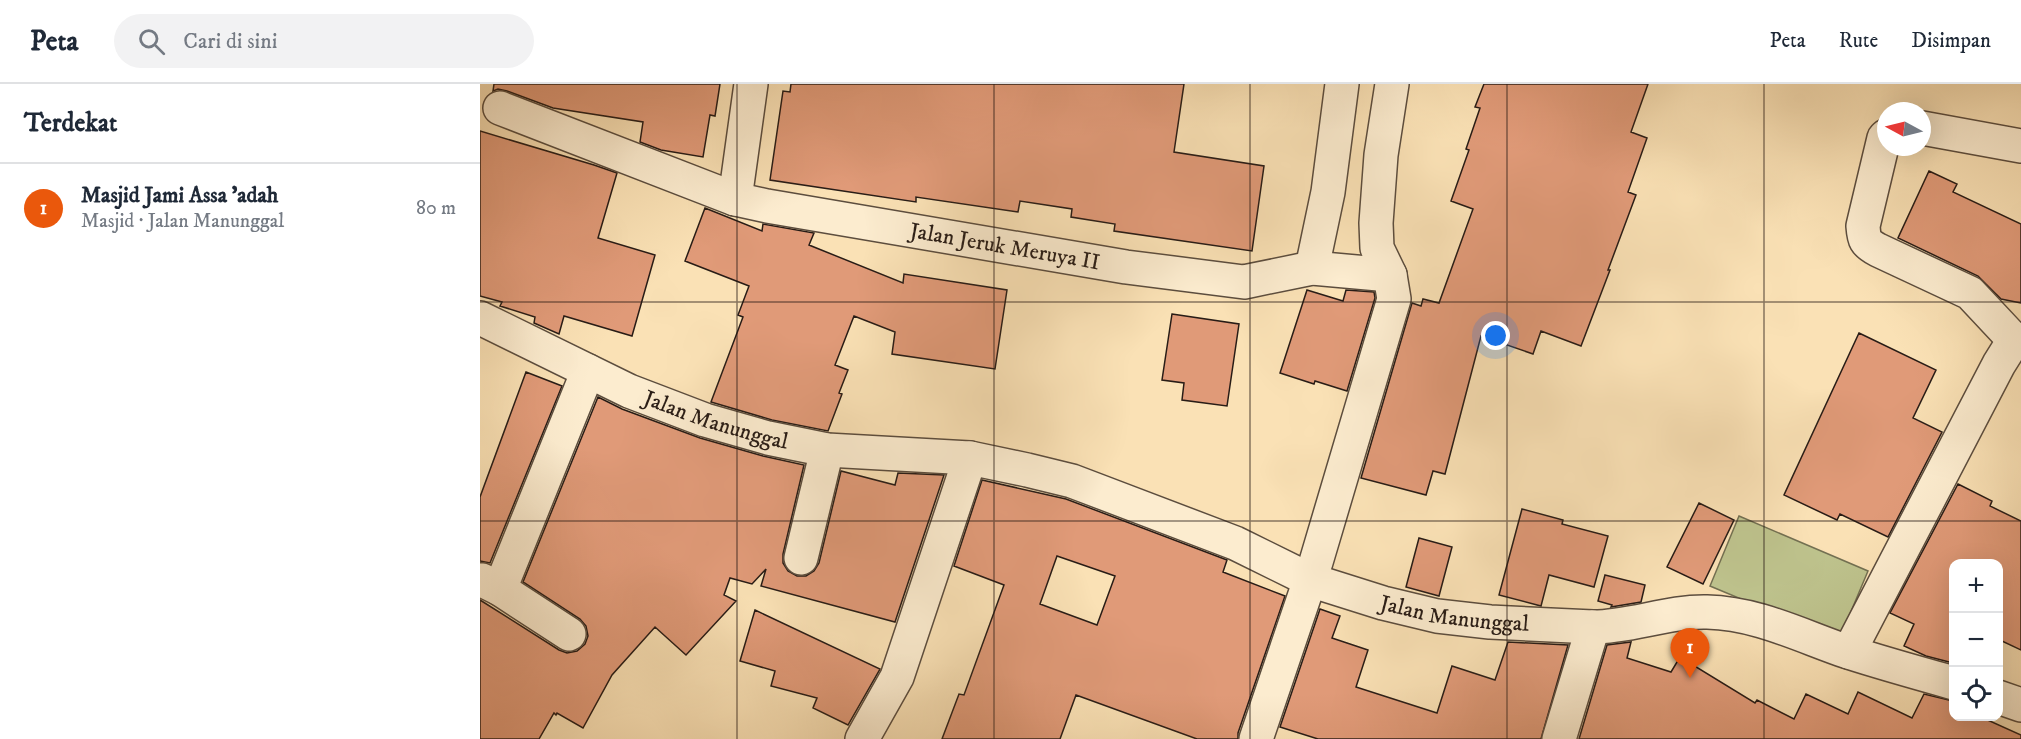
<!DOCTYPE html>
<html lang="id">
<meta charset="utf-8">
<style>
:root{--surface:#fff;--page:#f2f2f3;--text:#1f2937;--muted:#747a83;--line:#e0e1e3;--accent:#ea580c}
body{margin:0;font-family:"IM FELL DW Pica",serif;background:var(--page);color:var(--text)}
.controls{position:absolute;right:18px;bottom:18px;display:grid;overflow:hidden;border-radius:12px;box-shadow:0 6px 24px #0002}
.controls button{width:54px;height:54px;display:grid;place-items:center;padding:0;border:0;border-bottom:2px solid var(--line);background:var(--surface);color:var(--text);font:30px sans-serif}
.compass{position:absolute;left:1397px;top:18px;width:54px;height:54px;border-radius:50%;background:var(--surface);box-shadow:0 6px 24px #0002;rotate:277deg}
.you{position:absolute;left:1016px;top:252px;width:21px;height:21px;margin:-15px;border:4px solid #fff;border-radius:50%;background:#1a73e8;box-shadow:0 0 0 9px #1a73e833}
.badge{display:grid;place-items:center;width:39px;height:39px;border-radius:50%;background:var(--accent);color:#fff;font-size:20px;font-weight:700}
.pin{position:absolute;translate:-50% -50px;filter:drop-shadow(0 2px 3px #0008)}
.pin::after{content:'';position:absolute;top:32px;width:21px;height:18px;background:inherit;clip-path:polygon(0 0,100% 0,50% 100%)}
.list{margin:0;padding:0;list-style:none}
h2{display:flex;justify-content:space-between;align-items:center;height:78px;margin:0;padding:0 24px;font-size:26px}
h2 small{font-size:20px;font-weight:400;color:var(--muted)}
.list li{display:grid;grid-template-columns:39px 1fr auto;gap:18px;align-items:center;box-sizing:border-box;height:90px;padding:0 24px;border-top:2px solid var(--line)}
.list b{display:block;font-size:22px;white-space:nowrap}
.list p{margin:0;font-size:20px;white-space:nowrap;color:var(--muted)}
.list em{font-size:20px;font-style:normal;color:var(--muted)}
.icon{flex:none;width:33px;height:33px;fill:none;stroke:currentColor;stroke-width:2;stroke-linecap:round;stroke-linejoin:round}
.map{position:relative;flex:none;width:1541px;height:655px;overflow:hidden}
header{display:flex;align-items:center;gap:36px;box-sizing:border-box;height:84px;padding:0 30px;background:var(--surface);border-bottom:2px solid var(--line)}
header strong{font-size:28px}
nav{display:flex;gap:33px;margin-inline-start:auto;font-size:21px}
.search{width:420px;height:54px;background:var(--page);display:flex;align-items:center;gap:15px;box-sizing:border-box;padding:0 21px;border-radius:33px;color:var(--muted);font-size:22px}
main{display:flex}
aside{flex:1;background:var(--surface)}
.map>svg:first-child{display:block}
</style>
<header>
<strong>Peta</strong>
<div class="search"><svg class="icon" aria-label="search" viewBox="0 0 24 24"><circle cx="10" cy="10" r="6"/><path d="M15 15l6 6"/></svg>Cari di sini</div>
<nav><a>Peta</a><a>Rute</a><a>Disimpan</a></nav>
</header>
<main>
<aside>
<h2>Terdekat<small></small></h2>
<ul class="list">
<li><span class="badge">1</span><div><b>Masjid Jami Assa 'adah</b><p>Masjid · Jalan Manunggal</p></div><em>80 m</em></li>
</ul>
</aside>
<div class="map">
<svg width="1541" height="655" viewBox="0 0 1541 655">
<rect width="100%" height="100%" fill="#fae1b5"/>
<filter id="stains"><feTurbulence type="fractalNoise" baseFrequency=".00333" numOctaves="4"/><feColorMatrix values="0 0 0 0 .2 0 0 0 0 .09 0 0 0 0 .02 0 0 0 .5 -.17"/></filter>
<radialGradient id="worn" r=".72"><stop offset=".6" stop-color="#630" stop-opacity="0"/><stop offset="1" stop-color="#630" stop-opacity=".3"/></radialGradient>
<!-- green -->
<path fill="#bec38d" stroke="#737052" stroke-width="1.5" d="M1259,432L1388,487L1359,556L1230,502Z"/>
<!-- building -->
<path fill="#e09a78" stroke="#281c16" stroke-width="1.5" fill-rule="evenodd" d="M14,0H240L235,32L230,31L223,73L181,66L160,58L163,38L73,24L27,7L18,5L13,7Z
M311,0H704L694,68L784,82L772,167L634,147L635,140L591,133L592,125L540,117L538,128L436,113V118L290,96L303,7L310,8Z
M1004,0H1168L1151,48L1167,54L1148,108L1156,111L1128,186H1130L1101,262L1061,247L1053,270L1001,252L965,390L953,387L946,411L881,394L932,219L941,222L943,215L959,219L993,125L971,117L989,66L986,65L1000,24L995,23Z
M0,47L114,81L137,89L118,154L175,171L152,252L84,232L79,250L54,239L55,233L20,222L22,218L0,212Z
M1449,87L1477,100L1473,108L1541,140V219L1521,215L1498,192L1418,154Z
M225,124L282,147L283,140L334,149L329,161L423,199L424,190L527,206L515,285L412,270L415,248L374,232L355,281L368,286L359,309L362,310L348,347L292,336L231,318L263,233L258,231L269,202L205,177Z
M827,206L863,217L866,206L894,208L895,214L867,307L835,297L834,300L800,289Z
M692,230L759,240L747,322L702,316L704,299L682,296Z
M1379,249L1456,286L1433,334L1462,348L1408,453L1360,430L1357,436L1304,411Z
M46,288L82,302L10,479L0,477V413Z
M118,313L142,325L220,354L283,372L324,381L303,470V479L308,487L317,492H326L334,487L339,479L361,387L415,401L418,389L464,391L415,538L281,502L286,485L272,500L250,494L244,511L256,517L206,571L175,543L132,591L103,644L77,629L76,631L74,629L59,655H0V516L79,566L87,569L97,567L105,560L108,552L106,542L100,535L43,498Z
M502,396L586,415L747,476L743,488L805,512L758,649V655H717L596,611L580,655H462L479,610L484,611L524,501L474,482ZM577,472L635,492L617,541L560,520Z
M1478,400L1512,417L1510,422L1541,437V566L1522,557L1518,564V480H1473V579L1446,572L1424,562L1434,540L1410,529Z
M1219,419L1254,436L1223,500L1187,483Z
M1042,425L1083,436L1082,440L1128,452L1114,503L1069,491L1061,522L1019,511Z
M939,454L972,463L959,512L926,503Z
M1125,491L1165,501L1161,518L1131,523L1132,521L1118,517Z
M840,525L860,532L852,554L888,566L876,603L957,629L972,582L1015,596L1028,558L1088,561L1061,655H838L800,643Z
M275,526L400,585L368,641L333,624L337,614L291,602L295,587L260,577Z
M1151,558L1147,574L1191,588L1200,573L1275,619L1277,616L1314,635L1326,610L1368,630L1378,608L1432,634L1444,610L1473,617V633H1501L1541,651V655H1099L1127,561Z"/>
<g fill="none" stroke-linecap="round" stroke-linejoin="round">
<defs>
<g id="minor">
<path id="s1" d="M20,24L255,115L287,122L646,183L764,198L832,184L910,191"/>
<path d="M1442,44L1541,62"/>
<path d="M1406,52L1404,54L1383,142C1384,156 1385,159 1398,166L1490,209L1534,256"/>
<path d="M255,115L271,0"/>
<path d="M832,184L848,108L862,0"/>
<path id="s2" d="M0,234L149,307L225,336L288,354L347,366L490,374L547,386L592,397L755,459L830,496L903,519L957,532L1010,538L1113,543C1151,543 1188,527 1227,528C1277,529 1321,552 1368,568C1402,579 1438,589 1474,599"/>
<path d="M321,474L347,366"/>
<path d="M2,496L20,505L89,550"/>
<path d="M20,505L108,287"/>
<path d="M1369,568L1519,280L1534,256L1541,258"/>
<path d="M1518,613L1541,621"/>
<path d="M382,655L417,593L490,374"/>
<path d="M776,655L836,478L914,215L910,191L897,164L896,139L901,71L912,0"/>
<path d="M1079,655L1113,543"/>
</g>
</defs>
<!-- minor casing -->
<use href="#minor" stroke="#5c4d3e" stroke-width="36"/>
<!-- minor -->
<use href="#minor" stroke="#fceccf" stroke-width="33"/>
</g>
<!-- grid -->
<path fill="none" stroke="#281c16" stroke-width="1.5" stroke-opacity="0.55" d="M257,0V655M514,0V655M770,0V655M1027,0V655M1284,0V655M0,218H1541M0,437H1541"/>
<g text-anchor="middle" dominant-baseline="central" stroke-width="6" stroke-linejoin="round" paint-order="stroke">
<!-- street labels -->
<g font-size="22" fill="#281c16" stroke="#fceccf">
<text stroke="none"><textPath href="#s1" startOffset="526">Jalan Jeruk Meruya II</textPath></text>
<text stroke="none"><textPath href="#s2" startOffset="258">Jalan Manunggal</textPath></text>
<text stroke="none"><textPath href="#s2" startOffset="1028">Jalan Manunggal</textPath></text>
</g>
</g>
<rect width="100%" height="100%" filter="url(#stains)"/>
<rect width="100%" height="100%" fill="url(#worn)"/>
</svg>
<div class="controls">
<button>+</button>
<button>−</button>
<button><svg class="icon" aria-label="locate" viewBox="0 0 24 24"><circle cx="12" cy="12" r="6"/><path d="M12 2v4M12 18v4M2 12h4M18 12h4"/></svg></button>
</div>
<svg class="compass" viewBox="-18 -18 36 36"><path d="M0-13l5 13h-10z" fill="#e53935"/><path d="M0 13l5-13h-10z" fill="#747a83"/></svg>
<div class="you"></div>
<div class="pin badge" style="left:1210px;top:594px">1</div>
</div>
</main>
